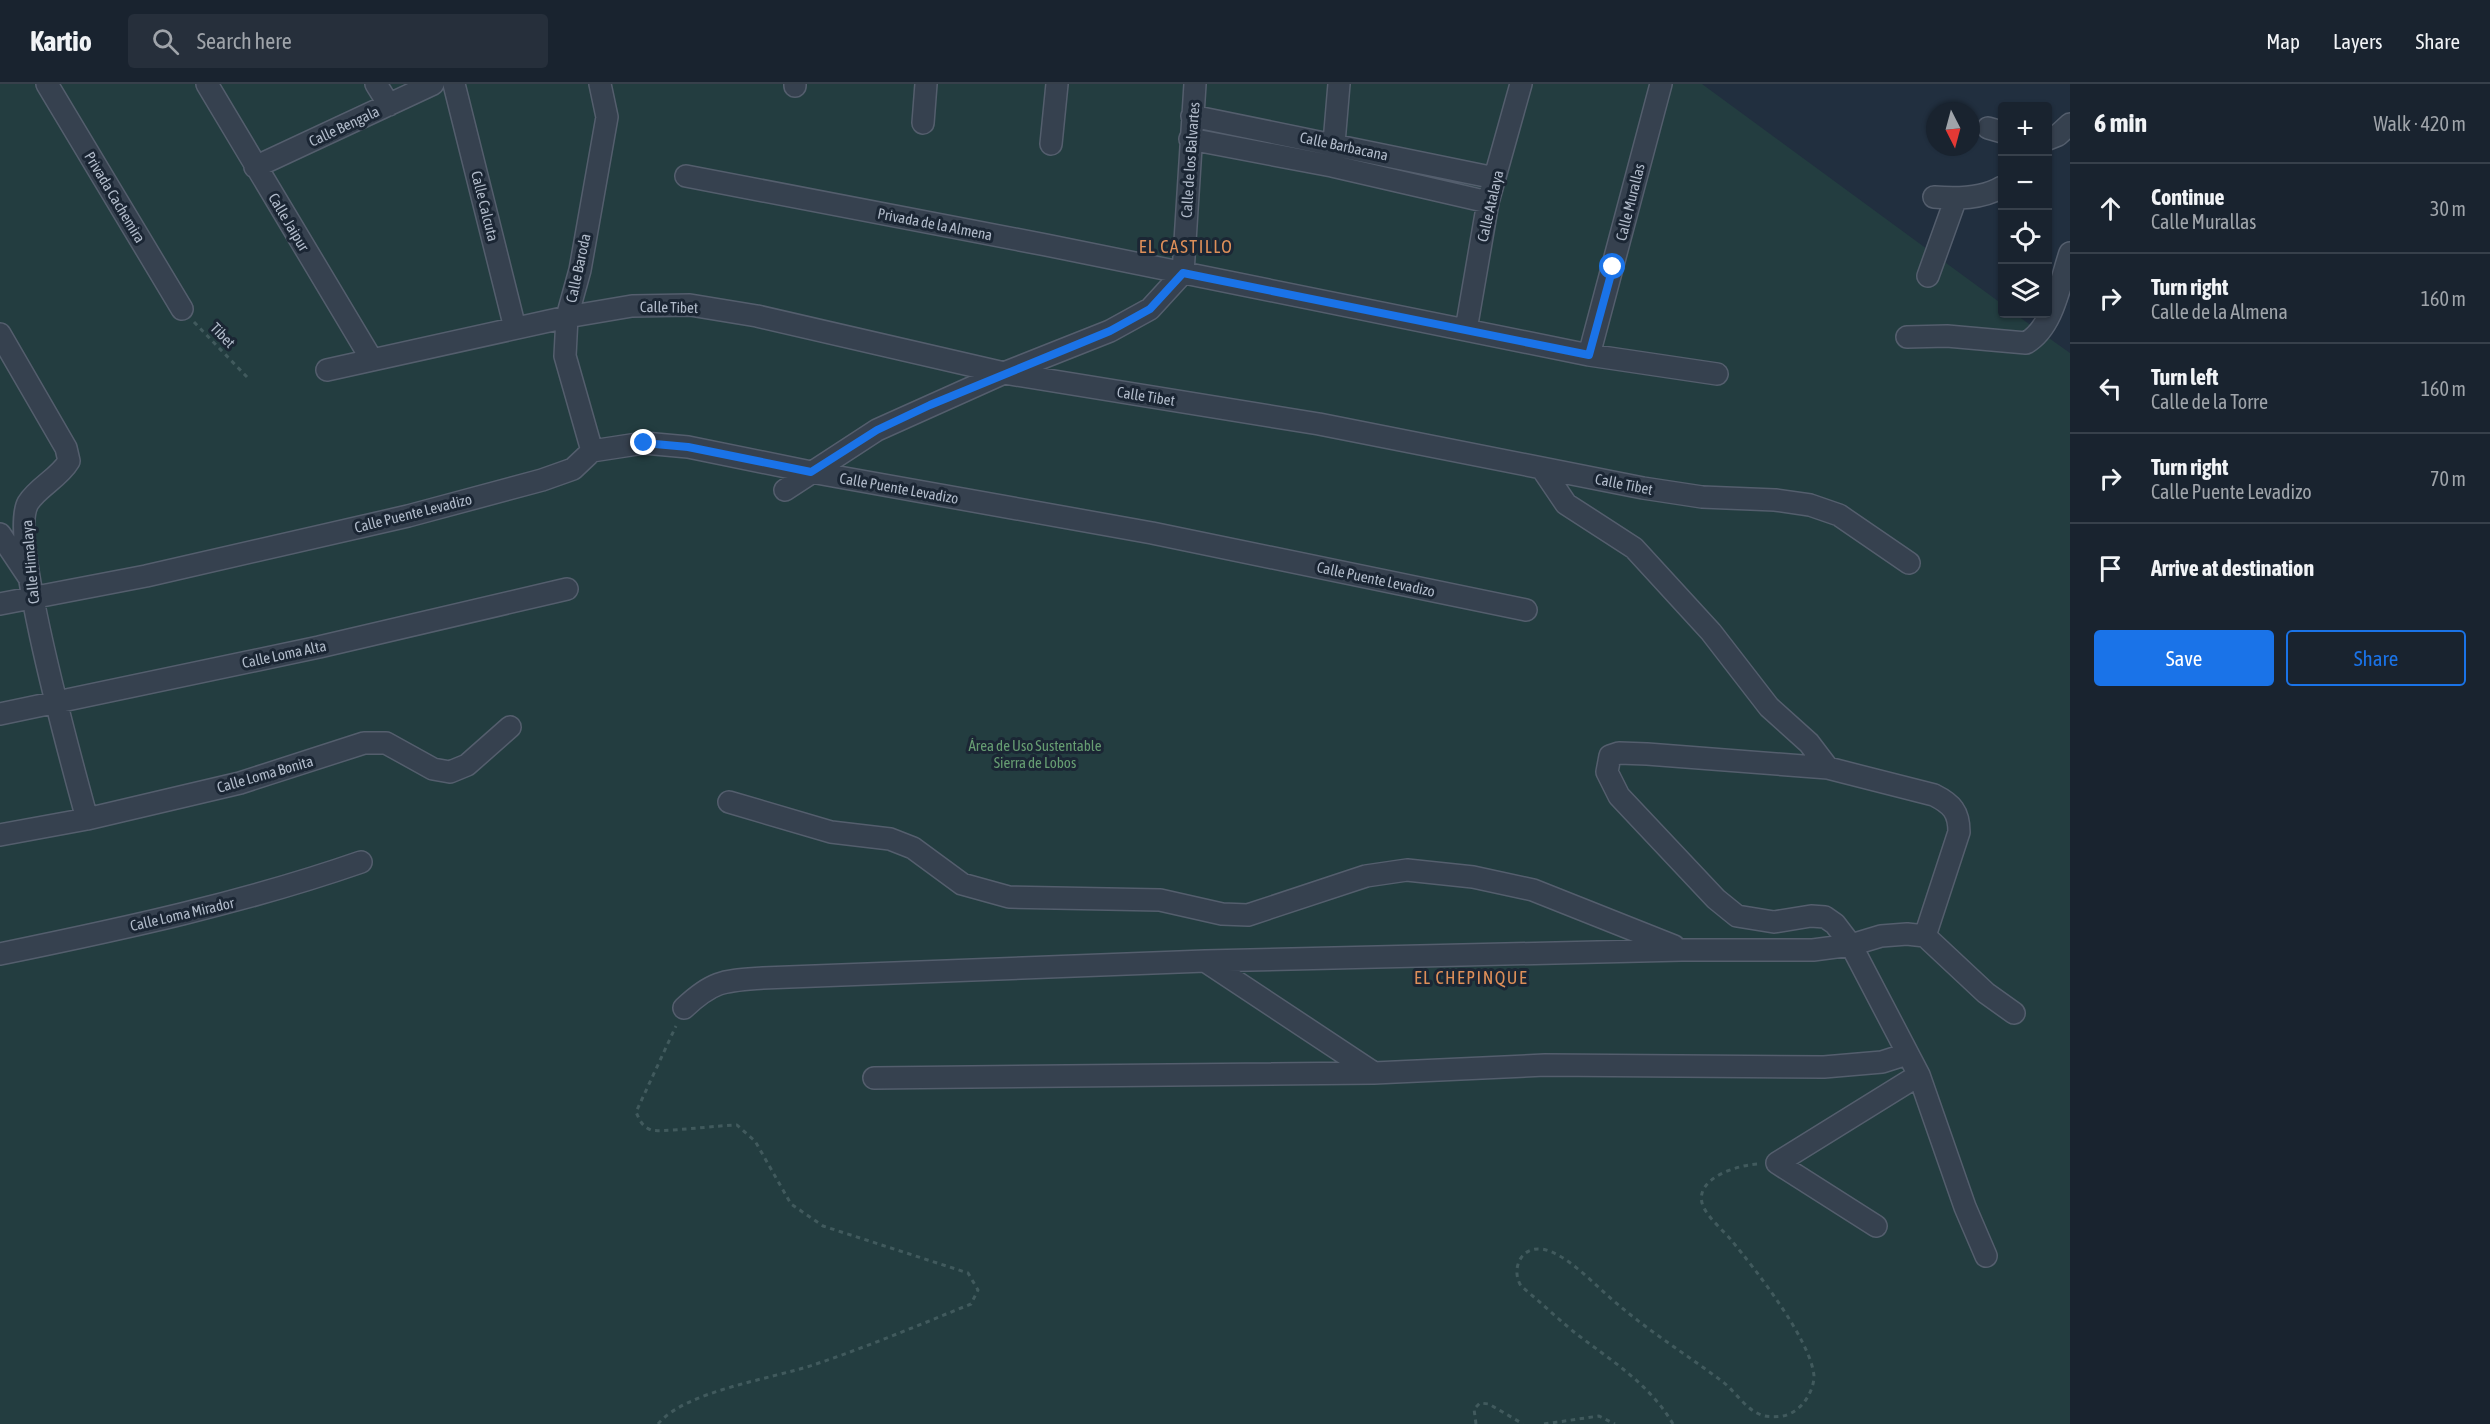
<!DOCTYPE html>
<meta charset="utf-8">
<style>
:root{--surface:#19232f;--page:#262f3b;--text:#f1f3f6;--muted:#9fa4aa;--line:#37404b;--accent:#1a73e8}
body{margin:0;font-family:"Asap Condensed",sans-serif;background:var(--page);color:var(--text)}
.controls{position:absolute;right:18px;top:18px;display:grid;overflow:hidden;border-radius:6px;box-shadow:0 2px 4px #0004}
.controls button{width:54px;height:54px;display:grid;place-items:center;padding:0;border:0;border-bottom:2px solid var(--line);background:var(--surface);color:var(--text);font:30px sans-serif}
.compass{position:absolute;left:1926px;top:18px;width:54px;height:54px;border-radius:50%;background:var(--surface);box-shadow:0 2px 4px #0004;rotate:174deg}
.stop{position:absolute;width:18px;height:18px;margin:-14px;border:4px solid #1a73e8;border-radius:50%;background:#fff}
.stop.end{background:#1a73e8;border-color:#fff;box-shadow:0 2px 6px #0008}
.list{margin:0;padding:0;list-style:none}
h2{display:flex;justify-content:space-between;align-items:center;height:78px;margin:0;padding:0 24px;font-size:26px}
h2 small{font-size:20px;font-weight:400;color:var(--muted)}
.list li{display:grid;grid-template-columns:39px 1fr auto;gap:18px;align-items:center;box-sizing:border-box;height:90px;padding:0 24px;border-top:2px solid var(--line)}
.list b{display:block;font-size:22px;white-space:nowrap}
.list p{margin:0;font-size:20px;white-space:nowrap;color:var(--muted)}
.list em{font-size:20px;font-style:normal;color:var(--muted)}
.actions{display:flex;gap:12px;padding:18px 24px}
.actions a{flex:1;padding:14px 0;border:2px solid var(--accent);border-radius:6px;text-align:center;font-size:21px;color:var(--accent)}
.actions .main{background:var(--accent);color:#fff}
.icon{flex:none;width:33px;height:33px;fill:none;stroke:currentColor;stroke-width:2;stroke-linecap:round;stroke-linejoin:round}
.map{position:relative;flex:none;width:2070px;height:1340px;overflow:hidden}
header{display:flex;align-items:center;gap:36px;box-sizing:border-box;height:84px;padding:0 30px;background:var(--surface);border-bottom:2px solid var(--line)}
header strong{font-size:28px}
nav{display:flex;gap:33px;margin-inline-start:auto;font-size:21px}
.search{width:420px;height:54px;background:var(--page);display:flex;align-items:center;gap:15px;box-sizing:border-box;padding:0 21px;border-radius:6px;color:var(--muted);font-size:22px}
main{display:flex}
aside{flex:1;background:var(--surface)}
.map>svg:first-child{display:block}
</style>
<header>
<strong>Kartio</strong>
<div class="search"><svg class="icon" aria-label="search" viewBox="0 0 24 24"><circle cx="10" cy="10" r="6"/><path d="M15 15l6 6"/></svg>Search here</div>
<nav><a>Map</a><a>Layers</a><a>Share</a></nav>
</header>
<main>
<div class="map">
<svg width="2070" height="1340" viewBox="0 0 2070 1340">
<rect width="100%" height="100%" fill="#212f3f"/>
<!-- green -->
<path fill="#233d40" d="M0,0H1702L2002,220V230H2015L2070,269V1340H0Z"/>
<g fill="none" stroke-linecap="round" stroke-linejoin="round">
<defs>
<path id="minor" d="M47,0L182,225
M207,0L372,276
M376,0L389,21
M454,0L515,244
M795,2V0
M1192,32L1495,94
M923,39L926,0
M1988,44L2002,48
M1190,55L1332,82L1488,118
M2048,55L2058,51L2070,40
M1334,59L1339,0
M1051,60L1057,0
M255,83L433,0
M686,92L1046,161L1589,271L1717,290
M1934,113C1957,115 1982,115 2002,103
M1183,189L1195,0
M1928,192L1956,114
M1466,246L1488,118L1521,0
M0,250L66,364L69,377C59,394 38,403 28,419C8,455 74,686 87,735
M1907,253L1947,252L2026,259C2054,243 2060,198 2070,169
M1589,271L1661,0
M327,286L567,233L632,222L690,221L757,232L1004,289L1319,340L1643,404L1702,413L1775,416L1810,421L1839,431L1909,479
M592,367L565,272L567,233L580,186L607,33L600,0
M1543,386L1566,420L1634,464L1711,548L1769,623L1809,659L1828,684
M785,406L877,346L1004,289L1110,247L1150,225L1183,189
M0,450L28,492
M0,520L146,492L408,432L542,396L573,385L592,367L644,359L688,363L811,388L1152,449L1526,526
M0,630L319,563L567,505
M729,718L831,748L890,755L913,764L962,800L1009,813L1160,816L1222,830L1248,831L1366,792L1407,786L1473,793L1533,806L1674,862
M0,751L87,735L240,699L364,659H386L433,685L450,688L467,681L510,643
M1925,852L1959,748C1959,728 1952,720 1934,711L1828,684L1647,670L1619,669L1610,672L1607,688L1619,712L1716,815L1737,832L1774,838L1811,832L1825,833L1835,840L1851,861L1919,991L1965,1123L1986,1172
M0,870C122,845 243,819 361,778
M1205,877L1374,989
M684,924C714,896 724,897 763,894L1205,877L1682,866H1813L1851,861L1881,852L1907,850L1925,852L1986,909L2014,929
M874,994L1374,989L1545,981L1824,983L1882,978L1907,970
M1876,1142L1777,1079L1919,991"/>
</defs>
<!-- minor casing -->
<use href="#minor" stroke="#545e6d" stroke-width="24"/>
<!-- path -->
<path stroke="#415a5d" stroke-width="3" stroke-dasharray="4.5 4.5" stroke-linecap="butt" d="M194,238L247,293
M658,1340C685,1307 771,1295 813,1281C867,1263 919,1241 971,1220L978,1206L968,1189L823,1142L791,1120L755,1057L737,1041C723,1041 657,1049 651,1046C642,1042 640,1037 636,1028L676,942
M1476,1340L1474,1325L1480,1319L1489,1320L1523,1340
M1544,1340L1599,1332L1615,1340
M1673,1340C1649,1299 1610,1276 1574,1248C1556,1233 1539,1217 1521,1202C1511,1186 1520,1163 1541,1165C1567,1168 1600,1207 1621,1223C1653,1250 1690,1273 1723,1298C1737,1309 1747,1328 1765,1332C1769,1333 1779,1333 1783,1332C1792,1330 1800,1324 1805,1317C1810,1310 1814,1301 1814,1292C1811,1256 1755,1185 1732,1157C1723,1146 1709,1135 1703,1122C1692,1094 1740,1080 1760,1080"/>
<!-- minor -->
<use href="#minor" stroke="#36414f" stroke-width="21"/>
</g>
<g fill="none" stroke-linecap="round" stroke-linejoin="round">
<!-- route -->
<path stroke="#1a73e8" stroke-width="8" d="M644,359L688,363L811,388L877,346L930,321L1110,247L1150,225L1183,189L1589,271L1613,183"/>
</g>
<g text-anchor="middle" dominant-baseline="central" stroke-width="6" stroke-linejoin="round" paint-order="stroke">
<!-- street labels -->
<g font-size="15" fill="#b1bbca" stroke="#1b2634">
<text transform="translate(344 42) rotate(-25)">Calle Bengala</text>
<text transform="translate(1344 62) rotate(12)">Calle Barbacana</text>
<text transform="translate(1190 76) rotate(-86)">Calle de los Balvartes</text>
<text transform="translate(115 113) rotate(59)">Privada Cachemira</text>
<text transform="translate(1630 118) rotate(-76)">Calle Murallas</text>
<text transform="translate(485 122) rotate(76)">Calle Calcuta</text>
<text transform="translate(1490 122) rotate(-77)">Calle Atalaya</text>
<text transform="translate(289 138) rotate(59)">Calle Jaipur</text>
<text transform="translate(935 140) rotate(11)">Privada de la Almena</text>
<text transform="translate(578 184) rotate(-78)">Calle Baroda</text>
<text transform="translate(669 223) rotate(1)">Calle Tibet</text>
<text transform="translate(223 251) rotate(46)">Tibet</text>
<text transform="translate(1146 312) rotate(9)">Calle Tibet</text>
<text transform="translate(1624 400) rotate(11)">Calle Tibet</text>
<text transform="translate(899 404) rotate(10)">Calle Puente Levadizo</text>
<text transform="translate(413 429) rotate(-14)">Calle Puente Levadizo</text>
<text transform="translate(30 478) rotate(-95)">Calle Himalaya</text>
<text transform="translate(1376 495) rotate(12)">Calle Puente Levadizo</text>
<text transform="translate(284 570) rotate(-12)">Calle Loma Alta</text>
<text transform="translate(265 690) rotate(-16)">Calle Loma Bonita</text>
<text transform="translate(182 830) rotate(-13)">Calle Loma Mirador</text>
</g>
<!-- park labels -->
<g font-size="15" fill="#669d72" stroke="#1b2634">
<text x="1035" y="661">Área de Uso Sustentable<tspan x="1035" dy="17">Sierra de Lobos</tspan></text>
</g>
<!-- quarter labels -->
<g font-size="18" letter-spacing="1.5" fill="#de8f59" stroke="#1b2634">
<text x="1186" y="162">EL CASTILLO</text>
<text x="1471" y="893">EL CHEPINQUE</text>
</g>
</g>
</svg>
<div class="controls">
<button>+</button>
<button>−</button>
<button><svg class="icon" aria-label="locate" viewBox="0 0 24 24"><circle cx="12" cy="12" r="6"/><path d="M12 2v4M12 18v4M2 12h4M18 12h4"/></svg></button>
<button><svg class="icon" aria-label="layers" viewBox="0 0 24 24"><path d="M12 4l9 5-9 5-9-5zM3 14l9 5 9-5"/></svg></button>
</div>
<svg class="compass" viewBox="-18 -18 36 36"><path d="M0-13l5 13h-10z" fill="#e53935"/><path d="M0 13l5-13h-10z" fill="#9fa4aa"/></svg>
<div class="stop" style="left:1613px;top:183px"></div>
<div class="stop end" style="left:644px;top:359px"></div>
</div>
<aside>
<h2>6 min<small>Walk · 420 m</small></h2>
<ul class="list">
<li><svg class="icon" aria-label="ahead" viewBox="0 0 24 24"><path d="M12 20V5M6 11l6-6 6 6"/></svg><div><b>Continue</b><p>Calle Murallas</p></div><em>30 m</em></li>
<li><svg class="icon" aria-label="right" viewBox="0 0 24 24"><path d="M7 20v-9h11M14 6l5 5-5 5"/></svg><div><b>Turn right</b><p>Calle de la Almena</p></div><em>160 m</em></li>
<li><svg class="icon" aria-label="left" viewBox="0 0 24 24"><path d="M17 20v-9H6M10 6l-5 5 5 5"/></svg><div><b>Turn left</b><p>Calle de la Torre</p></div><em>160 m</em></li>
<li><svg class="icon" aria-label="right" viewBox="0 0 24 24"><path d="M7 20v-9h11M14 6l5 5-5 5"/></svg><div><b>Turn right</b><p>Calle Puente Levadizo</p></div><em>70 m</em></li>
<li><svg class="icon" aria-label="arrive" viewBox="0 0 24 24"><path d="M6 21V4h12l-3 4 3 4H6"/></svg><div><b>Arrive at destination</b></div></li>
</ul>
<div class="actions"><a class="main">Save</a><a>Share</a></div>
</aside>
</main>
